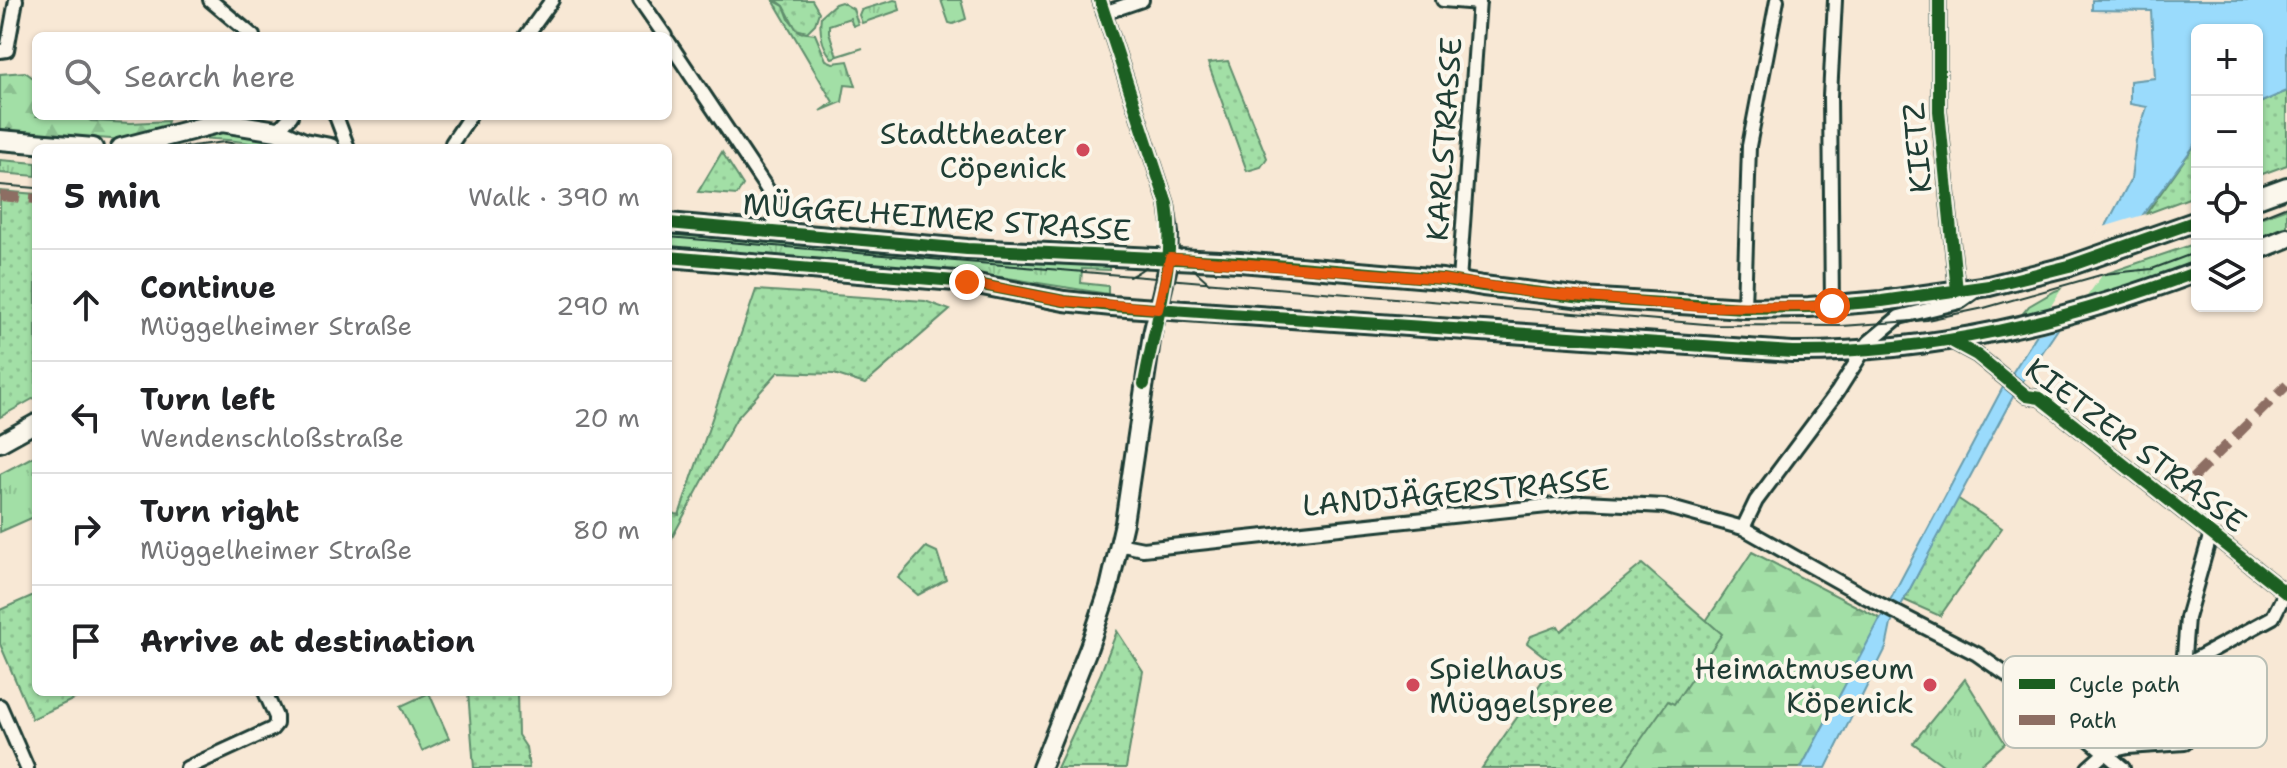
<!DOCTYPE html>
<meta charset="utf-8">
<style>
:root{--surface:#fff;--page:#f6f6f6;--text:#202124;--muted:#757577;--line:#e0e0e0}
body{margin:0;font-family:"Shantell Sans",sans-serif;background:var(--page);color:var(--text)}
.controls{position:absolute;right:24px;top:24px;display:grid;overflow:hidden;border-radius:12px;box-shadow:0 2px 6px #0004}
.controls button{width:72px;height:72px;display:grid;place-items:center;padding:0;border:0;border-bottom:2px solid var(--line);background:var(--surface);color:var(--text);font:40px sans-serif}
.stop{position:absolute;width:24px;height:24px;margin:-18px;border:6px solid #ea580c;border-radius:50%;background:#fff}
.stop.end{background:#ea580c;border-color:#fff;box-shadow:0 2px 8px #0008}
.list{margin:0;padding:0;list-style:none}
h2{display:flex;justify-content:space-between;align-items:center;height:104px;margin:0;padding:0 32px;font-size:34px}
h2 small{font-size:26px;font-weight:400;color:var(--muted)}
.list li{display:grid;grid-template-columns:52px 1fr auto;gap:24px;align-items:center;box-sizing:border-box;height:112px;padding:0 32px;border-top:2px solid var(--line)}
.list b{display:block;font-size:30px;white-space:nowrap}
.list p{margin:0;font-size:26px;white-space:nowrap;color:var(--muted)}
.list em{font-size:26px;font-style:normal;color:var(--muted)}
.icon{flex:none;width:44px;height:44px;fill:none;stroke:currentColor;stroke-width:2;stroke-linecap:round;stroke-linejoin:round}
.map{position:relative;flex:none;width:2287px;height:768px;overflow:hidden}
.search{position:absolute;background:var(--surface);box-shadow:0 2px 6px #0004;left:32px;top:32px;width:640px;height:88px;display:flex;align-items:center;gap:20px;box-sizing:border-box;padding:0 28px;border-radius:12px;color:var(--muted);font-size:30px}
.panel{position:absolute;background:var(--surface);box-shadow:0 2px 6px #0004;left:32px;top:144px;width:640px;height:552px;border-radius:12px}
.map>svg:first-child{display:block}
</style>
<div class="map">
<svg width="2287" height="768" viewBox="0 0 2287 768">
<defs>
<pattern id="grass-tufts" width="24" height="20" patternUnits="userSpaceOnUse" patternTransform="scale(2)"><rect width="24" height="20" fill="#a2dfa6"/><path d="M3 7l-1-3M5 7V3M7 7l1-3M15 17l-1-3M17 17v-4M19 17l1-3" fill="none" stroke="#8bc090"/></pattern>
<pattern id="forest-firs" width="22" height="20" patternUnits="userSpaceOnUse" patternTransform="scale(2)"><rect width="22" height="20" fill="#a2dfa6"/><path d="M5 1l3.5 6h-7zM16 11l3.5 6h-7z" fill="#8bc090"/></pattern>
<pattern id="park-dots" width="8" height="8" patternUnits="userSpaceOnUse" patternTransform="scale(2)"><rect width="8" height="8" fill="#a2dfa6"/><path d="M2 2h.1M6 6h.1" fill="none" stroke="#8bc090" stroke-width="1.8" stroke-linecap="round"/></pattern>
</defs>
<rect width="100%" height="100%" fill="#f8e8d5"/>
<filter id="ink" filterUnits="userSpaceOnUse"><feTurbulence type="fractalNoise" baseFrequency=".0125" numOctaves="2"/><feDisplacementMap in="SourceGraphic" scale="16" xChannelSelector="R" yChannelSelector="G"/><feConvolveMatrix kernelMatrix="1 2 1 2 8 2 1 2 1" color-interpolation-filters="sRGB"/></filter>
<g filter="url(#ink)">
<!-- grass -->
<path fill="url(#grass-tufts)" stroke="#608e6d" stroke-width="2" d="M773,0L784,6L789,19L800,32L815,34L826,60L833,63L848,61L856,86L845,85L842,102L820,111L833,102Z
M894,0L898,1L900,10L862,23L859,15L861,10Z
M941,0H961L966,19L953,24L949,23Z
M841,2L853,9L858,24L853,26L850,18L829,25V32L837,56L863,48L832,58C822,47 819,31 821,16L835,4Z
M218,131H231L297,144L296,148C268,148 242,140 214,139C197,137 180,142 163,146Z
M0,160L36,163V176L0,173Z
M2287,208V227L2257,239V219Z
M668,231L1109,261V270L1082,269L1081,283L1108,286V294L1001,277L668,249Z
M2197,243V261L2087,300L2019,318L2029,306L2055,291Z
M36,455V516L0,532V474Z
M1965,679L2005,743L1977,768H1947L1913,743Z"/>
<!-- forest -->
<path fill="url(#forest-firs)" stroke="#608e6d" stroke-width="2" d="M25,72L36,80V116H83L91,121L131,123L168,121L166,127L125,140L0,131V74Z
M1752,552L1881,619L1801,768H1615L1672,672Z"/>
<!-- park -->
<path fill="url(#park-dots)" stroke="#608e6d" stroke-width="2" d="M776,0H812L819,12L815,24L807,32L796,29L784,6Z
M1228,61L1267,158L1261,167L1247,171L1208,63Z
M2287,91V165L2257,176V104Z
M2197,142V195L2146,214Z
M722,152L743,185L737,195L698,192Z
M0,191L36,194V397L0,417Z
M756,290L925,301L950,310L865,384L834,374L778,372L736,419L668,545V512L679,515Z
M1957,498L2002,528L1940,616L1904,600Z
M926,547L937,552L946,580L918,595L898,578Z
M1642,564L1722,634L1674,704L1668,701L1621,768H1482L1554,664L1527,643L1531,636L1558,626L1561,631Z
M36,594V692H89L32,719L0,644V610Z
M1117,631L1143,671L1126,768H1057L1100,675Z
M468,692H517L518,735L526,747L529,768H474Z"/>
<!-- pitch -->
<path fill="#a2dfa6" stroke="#608e6d" stroke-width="2" d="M429,693L449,738L422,751L401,706Z"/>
<!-- water -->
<path fill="#9adbfc" stroke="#699cac" stroke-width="2" d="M2092,0H2287V91L2257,104V30H2197V142L2058,329L2015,393L1891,624L1886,648L1826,768H1801L2002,389L2106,226L2131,179L2136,140L2147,107L2130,104V81L2155,78L2151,11L2092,10Z"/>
<!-- pier -->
<path fill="#f8e8d5" d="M2146,214L2065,327L2032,336L2100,228Z"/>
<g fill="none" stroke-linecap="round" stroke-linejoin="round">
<defs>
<path id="minor" d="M210,0L253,36
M640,0L665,36
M1100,0L1167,204L1171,233L1170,258
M1443,0L1479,3
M1939,0V111L1957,291
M1104,13L1142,0
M526,36L552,0
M668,41L775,201L774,233
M0,51L7,50L16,0
M336,116L348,148
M277,131L291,116
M452,143L470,116
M1459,281L1479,0
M1832,306L1830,96L1835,0
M1744,308L1749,146L1777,0
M1951,341L1977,355L2027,396L2040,398L2287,594
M1743,528L1756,501L1838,391L1869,342L1899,317L1960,302L1977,290
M1118,544L1143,549L1584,502L1664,506L1743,528L1862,595L1977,654L2043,700L2123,768
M2183,666L2273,617L2285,593
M0,706L27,768
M187,768L272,729L276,724V717L265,692
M2088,768L2106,752L2128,747L2185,743L2182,680L2187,618L2211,533"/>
<path id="tertiary" d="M0,443L36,423
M1041,768L1089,647L1109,588L1124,523L1152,334L1170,258"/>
<path id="secondary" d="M0,140L93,148
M121,148L222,122L277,131L304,143L330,148
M2257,198L2287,187
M668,223L967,249L1240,262L1442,279L1483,286L1583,298L1744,308L1809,307L1882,301L1989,286L2069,266L2197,221
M2257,250L2287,238
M668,257L967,282L1064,301L1112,306L1792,352C1933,353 2066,321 2197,272"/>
</defs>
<!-- minor casing -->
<use href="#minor" stroke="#1f3d34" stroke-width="18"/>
<!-- tertiary casing -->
<use href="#tertiary" stroke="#1f3d34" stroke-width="22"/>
<!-- secondary casing -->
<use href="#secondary" stroke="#1f3d34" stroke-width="24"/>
<!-- minor -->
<use href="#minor" stroke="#fbf7ec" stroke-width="12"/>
<!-- tertiary -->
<use href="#tertiary" stroke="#fbf7ec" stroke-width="16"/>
<!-- secondary -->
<use href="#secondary" stroke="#fbf7ec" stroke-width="18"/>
<!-- tram -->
<path stroke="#1f3d34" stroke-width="2" d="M1097,0L1177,244L1189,265L1209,283
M175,148L225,142L258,148
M0,185L36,188
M2257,218L2287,206
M668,237L1717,325L1842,326L1927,320L1984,308L2104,274L2152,269L2197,252
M1129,277C1152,266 1167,248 1171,223
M2029,395L2099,452L2287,595"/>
<!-- quiet -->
<path stroke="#8d6e63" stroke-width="10" stroke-dasharray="20 10" stroke-linecap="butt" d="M303,148L304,143
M0,196L36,199
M2171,500L2287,385"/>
<defs>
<path id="cycleway" d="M1100,0L1167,204C1177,265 1154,324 1144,384
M1939,0V111L1957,291
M668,223L967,249L1240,262L1442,279L1483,286L1583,298L1744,308L1809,307L1882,301L1989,286L2069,266L2197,221
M668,257L967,282L1064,301L1112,306L1792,352C1933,353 2066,321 2197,272
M1951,341L1977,355L2027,396L2040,398L2287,594"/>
</defs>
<!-- cycleway casing -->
<use href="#cycleway" stroke="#fbf7ec" stroke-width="17"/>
<!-- cycleway -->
<use href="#cycleway" stroke="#1b5e20" stroke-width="12"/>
</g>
</g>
<g fill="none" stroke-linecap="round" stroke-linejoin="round" filter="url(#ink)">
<!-- route -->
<path stroke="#ea580c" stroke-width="10" d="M967,282L1064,301L1158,309L1170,258L1442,279L1529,292L1702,307L1832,306"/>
</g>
<!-- markers -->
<g fill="#d1495b" stroke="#fbf7ec" stroke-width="3">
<circle cx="1083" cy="150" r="8"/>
<circle cx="1413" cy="685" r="8"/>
<circle cx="1930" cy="685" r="8"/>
</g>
<g text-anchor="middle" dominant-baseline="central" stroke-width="8" stroke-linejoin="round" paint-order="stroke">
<!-- poi labels -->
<g font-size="30" fill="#1f3d34" stroke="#fbf7ec" text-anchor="end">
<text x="1067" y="133">Stadttheater<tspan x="1067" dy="34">Cöpenick</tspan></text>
<text x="1429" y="668" text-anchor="start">Spielhaus<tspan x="1429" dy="34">Müggelspree</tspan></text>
<text x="1914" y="668">Heimatmuseum<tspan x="1914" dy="34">Köpenick</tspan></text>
</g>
<!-- street labels -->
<g font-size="30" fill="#1f3d34" stroke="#fbf7ec">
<text transform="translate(1444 139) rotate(-86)">KARLSTRASSE</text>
<text transform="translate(1917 148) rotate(-95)">KIETZ</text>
<text transform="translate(937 217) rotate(4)">MÜGGELHEIMER STRASSE</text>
<text transform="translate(2136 445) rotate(37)">KIETZER STRASSE</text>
<text transform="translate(1456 492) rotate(-5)">LANDJÄGERSTRASSE</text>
</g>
</g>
<!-- legend -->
<rect x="2003" y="656" width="264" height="92" rx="12" fill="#fbf7ec" stroke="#b9bfb5" stroke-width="2"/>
<rect x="2019" y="679" width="36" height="10" fill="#1b5e20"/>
<rect x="2019" y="715" width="36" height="10" fill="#8d6e63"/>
<g font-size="22" fill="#1f3d34">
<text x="2069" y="692">Cycle path</text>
<text x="2069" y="728">Path</text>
</g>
</svg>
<div class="controls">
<button>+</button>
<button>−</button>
<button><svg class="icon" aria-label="locate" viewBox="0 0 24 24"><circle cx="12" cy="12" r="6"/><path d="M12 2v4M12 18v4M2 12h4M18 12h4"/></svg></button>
<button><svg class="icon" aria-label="layers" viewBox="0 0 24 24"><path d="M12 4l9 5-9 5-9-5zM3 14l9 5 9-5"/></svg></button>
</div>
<div class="stop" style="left:1832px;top:306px"></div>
<div class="stop end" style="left:967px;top:282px"></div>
<div class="search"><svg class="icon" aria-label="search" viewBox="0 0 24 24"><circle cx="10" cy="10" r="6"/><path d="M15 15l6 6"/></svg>Search here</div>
<section class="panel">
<h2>5 min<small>Walk · 390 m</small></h2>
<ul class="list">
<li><svg class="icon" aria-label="ahead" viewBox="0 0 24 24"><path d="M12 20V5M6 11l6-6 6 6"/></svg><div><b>Continue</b><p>Müggelheimer Straße</p></div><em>290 m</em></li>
<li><svg class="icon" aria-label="left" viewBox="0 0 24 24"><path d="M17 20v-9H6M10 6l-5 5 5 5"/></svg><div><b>Turn left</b><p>Wendenschloßstraße</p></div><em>20 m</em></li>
<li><svg class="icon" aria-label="right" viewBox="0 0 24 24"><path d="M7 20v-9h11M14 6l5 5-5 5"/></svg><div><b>Turn right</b><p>Müggelheimer Straße</p></div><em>80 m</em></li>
<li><svg class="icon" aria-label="arrive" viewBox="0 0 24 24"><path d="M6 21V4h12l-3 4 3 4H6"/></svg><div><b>Arrive at destination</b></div></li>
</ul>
</section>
</div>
